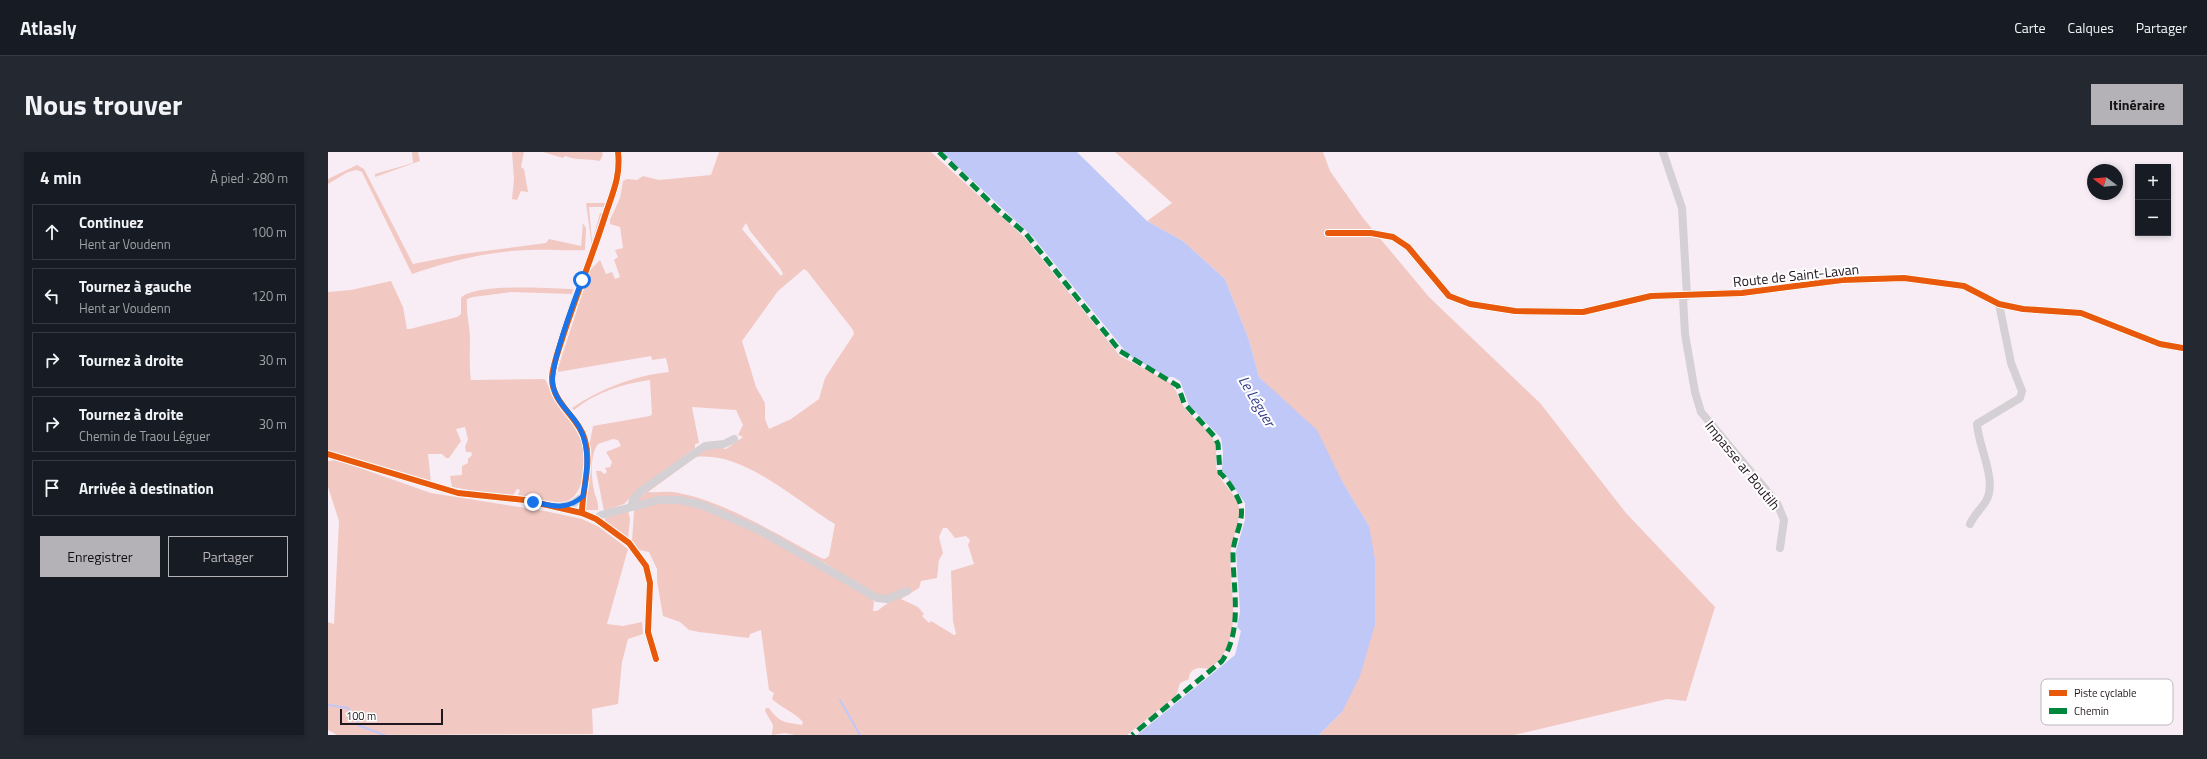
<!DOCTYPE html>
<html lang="fr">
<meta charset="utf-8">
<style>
:root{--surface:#171b24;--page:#242831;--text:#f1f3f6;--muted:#9ea1a6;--line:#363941;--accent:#b5b2b7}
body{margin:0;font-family:"Titillium Web",sans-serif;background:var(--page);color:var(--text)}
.controls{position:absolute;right:12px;top:12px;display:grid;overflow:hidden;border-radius:0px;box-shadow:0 2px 6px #0003}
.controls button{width:36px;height:36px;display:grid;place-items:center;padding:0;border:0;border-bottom:1px solid var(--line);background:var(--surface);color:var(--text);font:20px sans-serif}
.compass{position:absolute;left:1759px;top:12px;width:36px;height:36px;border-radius:50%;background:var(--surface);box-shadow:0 2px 6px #0003;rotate:286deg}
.scale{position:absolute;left:12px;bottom:10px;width:103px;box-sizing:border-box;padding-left:4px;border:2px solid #21171f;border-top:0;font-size:11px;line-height:14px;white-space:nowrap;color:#21171f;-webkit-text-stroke:3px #fff;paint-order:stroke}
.stop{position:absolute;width:12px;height:12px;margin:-9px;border:3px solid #1a73e8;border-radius:50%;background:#fff}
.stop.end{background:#1a73e8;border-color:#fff;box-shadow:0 1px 4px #0008}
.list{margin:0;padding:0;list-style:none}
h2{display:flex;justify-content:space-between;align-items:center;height:52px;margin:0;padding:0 16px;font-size:17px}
h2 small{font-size:13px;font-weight:400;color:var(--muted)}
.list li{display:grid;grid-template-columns:26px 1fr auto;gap:12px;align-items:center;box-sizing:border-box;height:56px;margin:0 8px 8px;padding:0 8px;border:1px solid var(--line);border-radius:0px}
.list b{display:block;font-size:15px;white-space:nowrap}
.list p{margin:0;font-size:13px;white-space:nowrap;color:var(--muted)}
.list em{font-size:13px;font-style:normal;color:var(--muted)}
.actions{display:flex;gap:8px;padding:12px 16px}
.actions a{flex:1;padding:9px 0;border:1px solid var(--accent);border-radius:0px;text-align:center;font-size:14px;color:var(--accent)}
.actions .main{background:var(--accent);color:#111}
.icon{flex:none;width:22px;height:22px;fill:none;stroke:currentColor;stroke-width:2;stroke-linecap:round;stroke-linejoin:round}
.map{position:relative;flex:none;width:1855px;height:583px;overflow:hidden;border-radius:0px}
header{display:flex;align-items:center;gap:24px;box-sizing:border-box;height:56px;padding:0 20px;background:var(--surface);border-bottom:1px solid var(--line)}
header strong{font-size:19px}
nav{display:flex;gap:22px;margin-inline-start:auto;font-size:14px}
.intro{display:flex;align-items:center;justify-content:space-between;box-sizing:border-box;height:96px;padding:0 24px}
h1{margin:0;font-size:28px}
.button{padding:10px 18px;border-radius:0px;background:var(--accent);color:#111;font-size:14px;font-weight:700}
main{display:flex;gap:24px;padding:0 24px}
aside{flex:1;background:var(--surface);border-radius:0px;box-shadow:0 2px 6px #0003}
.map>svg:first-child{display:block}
</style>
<header>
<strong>Atlasly</strong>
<nav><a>Carte</a><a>Calques</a><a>Partager</a></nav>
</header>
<div class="intro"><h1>Nous trouver</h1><a class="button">Itinéraire</a></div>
<main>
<aside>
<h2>4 min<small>À pied · 280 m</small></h2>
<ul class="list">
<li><svg class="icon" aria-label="ahead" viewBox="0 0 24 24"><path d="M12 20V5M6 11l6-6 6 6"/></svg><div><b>Continuez</b><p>Hent ar Voudenn</p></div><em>100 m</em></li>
<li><svg class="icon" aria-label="left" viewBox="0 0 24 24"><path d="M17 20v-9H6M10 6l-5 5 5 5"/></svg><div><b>Tournez à gauche</b><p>Hent ar Voudenn</p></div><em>120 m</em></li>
<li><svg class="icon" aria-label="right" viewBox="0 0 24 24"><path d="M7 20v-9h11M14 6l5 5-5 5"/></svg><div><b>Tournez à droite</b></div><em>30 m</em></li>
<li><svg class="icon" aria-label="right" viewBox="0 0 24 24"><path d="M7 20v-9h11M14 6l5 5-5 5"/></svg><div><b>Tournez à droite</b><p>Chemin de Traou Léguer</p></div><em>30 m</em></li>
<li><svg class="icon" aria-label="arrive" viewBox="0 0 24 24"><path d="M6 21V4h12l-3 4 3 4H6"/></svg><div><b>Arrivée à destination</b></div></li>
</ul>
<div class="actions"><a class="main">Enregistrer</a><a>Partager</a></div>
</aside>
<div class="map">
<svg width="1855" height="583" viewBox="0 0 1855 583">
<rect width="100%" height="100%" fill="#f8edf5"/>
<!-- green -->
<path fill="#f2c8c3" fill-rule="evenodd" d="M84,0H90L92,9L47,25V22L85,11Z
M184,0H201H196L193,15L196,17L200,40L193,39L189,48L184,47L186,27Z
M215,0H274L275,2L272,9C259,6 250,9 237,4L235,6Z
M391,0H603L697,86L792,204L841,230C850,238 850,247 856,255C865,268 883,277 887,292C890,302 886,313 890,322C896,333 909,344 911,356C913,370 905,383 903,397C899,436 920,490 881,517C873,515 861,515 861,527L852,531L848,544L799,583H467L457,581L444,583L445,573L437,559L438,556H441C452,571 456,570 474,573L475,570C465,559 455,557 444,547L446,541L441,538L433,478L422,482L421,486L371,480L361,478L352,470L335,464L329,429V417L321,400L311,398L304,389L306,359L308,357C325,350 341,347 359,350C384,354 540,432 546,450L545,459H549L564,448L561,444H553L542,440L497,411L392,358L347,345L306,351L330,329L378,296L387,294L398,297L415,285L410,283L415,273L408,258L364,255L371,291L367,292V296L310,338L296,352L276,359L268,319H273L276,322L279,320L277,316L282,315L284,310L278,300L293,294L290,288L285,287L270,292C262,303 263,325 266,338C267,346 271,348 270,358H257L261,328V295L265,274L322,264L324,262L322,228C294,232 268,240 246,258L244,256C272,237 308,223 341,220L338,206L324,208L323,204L230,220V216L262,118L272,108L278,122L284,120L287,127L292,125L286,108L290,105L287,98L295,96L292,75L282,72V68L292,46L295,29L299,27L309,28L315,24L331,28L383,23ZM418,71L422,79L452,116L455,122L453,124L414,77ZM476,117L479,119L525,178L526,182L497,226L491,247L463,267L441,277L437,267V251L428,235L414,189L450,139ZM368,305C416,299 468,349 507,372L501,404L497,407L493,406C450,383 393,347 345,340C336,339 328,341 320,340ZM615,376H619L627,386L638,384L642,388L640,393L646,412L623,419L625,469L628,482L626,483L603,469L601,471L594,464L596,462L590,455L573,447L591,436L593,429L609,426L611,408L615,401L611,385Z
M787,0H995L1002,19L1035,66L1101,145L1212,251L1298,361L1387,455L1358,549L1339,547L1186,583H991L1014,560L1041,374L1014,329L946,240L931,225L921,188L897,127L855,89L819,69L844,51Z
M29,13L36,17L85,112L135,102L218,91L221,87L253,94L255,71L258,76L257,98C239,99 220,97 201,98C161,99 122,109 84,122L34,20L29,18L20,20L0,32V27Z
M258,51H277L276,55H261L264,90L272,61H275L264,95Z
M63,129L75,155L79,177H82L129,165L133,162V146C146,131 225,136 245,137L244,142L183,140L145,145L139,147C138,160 141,171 142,184C142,199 141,213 143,228L216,227C220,230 221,238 224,243C232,254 242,265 249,277C259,293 260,339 241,348C226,354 207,345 192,344L190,343L192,338L189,337L185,343L158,341L124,335L122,324L134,323V314L140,311V307L144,303L143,300H138L137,295L140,287L137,275L128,277L133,289L121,306H118L114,302H100L103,331L0,300V140L23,138Z
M9,308L103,341L217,359L254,367L271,375L300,397L279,472L295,474L314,470L315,482L300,487L294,510L290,552L264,557L265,582L9,583L0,578V470L6,472L11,369L0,335V309Z
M300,358L302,367L300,386L277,369V366Z"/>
<!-- water -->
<path fill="#c0c8f7" d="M614,0H749L819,69L855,89L897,127L921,188L931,225L989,278L1014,329L1041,374L1047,407V473L1032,524L1014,560L991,583H809L907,503L913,479L909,475L912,460L908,399L917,368V351L894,318L895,300L893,286L861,253L852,229L845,225H840L805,206L798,200L705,85Z"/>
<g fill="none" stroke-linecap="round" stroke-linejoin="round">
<!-- stream -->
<path stroke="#c0c8f7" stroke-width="2" d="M512,548L532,583
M0,553L20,556L30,573L56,583"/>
<!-- minor -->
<path stroke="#d4d0d3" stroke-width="8" d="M1335,0L1354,56L1359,144
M1000,81H1043L1065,85L1080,95L1121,144L1142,152L1187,159L1255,160L1323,144L1414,141L1514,128L1576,126L1636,134L1671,152L1695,157L1753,161L1832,192L1855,196
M1359,144L1355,146L1357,182L1367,240L1373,260L1449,351L1456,368L1452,396
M0,302L130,341L197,348L254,361L268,367L301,391L318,414L322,431L320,480L328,507
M233,355L245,352L255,344
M303,355L305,348L313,339L377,294L396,292L406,287
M254,361C254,337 264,312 257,288C251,265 223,251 224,225C225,212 231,197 235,184C248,144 264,105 277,64C284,42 293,25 290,0
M268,367L273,363L331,348H352L374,353L433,379L549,446L559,447L579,439
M1642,372C1646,363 1653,357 1658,349C1670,329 1650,294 1649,272L1692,246L1694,239L1683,211L1671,152"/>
<!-- quiet -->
<path stroke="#00873e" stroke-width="5" stroke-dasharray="10 5" stroke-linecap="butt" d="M611,0L670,58L698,82L792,199L850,234L856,251L886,284L890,292L892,321C899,326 911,346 913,354C916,371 905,385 905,402C905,438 915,477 894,509L804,583"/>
<defs>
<path id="cycleway" d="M1000,81H1043L1065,85L1080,95L1121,144L1142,152L1187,159L1255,160L1323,144L1414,141L1514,128L1576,126L1636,134L1671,152L1695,157L1753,161L1832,192L1855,196
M0,302L130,341L197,348L254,361L268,367L301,391L318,414L322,431L320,480L328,507
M254,361C254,337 264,312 257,288C251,265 223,251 224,225C225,212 231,197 235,184C248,144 264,105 277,64C284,42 293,25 290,0"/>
</defs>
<!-- cycleway casing -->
<use href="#cycleway" stroke="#fff" stroke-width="8"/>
<!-- cycleway -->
<use href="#cycleway" stroke="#e8590c" stroke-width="6"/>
</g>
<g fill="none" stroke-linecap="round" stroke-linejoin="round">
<!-- route -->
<path stroke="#1a73e8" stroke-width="5" d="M205,350C224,354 239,359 255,344C260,319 263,288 246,267C238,257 228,248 225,234C221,215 246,149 254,128"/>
</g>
<g text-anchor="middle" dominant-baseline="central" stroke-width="4" stroke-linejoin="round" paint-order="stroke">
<!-- street labels -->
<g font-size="14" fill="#21171f" stroke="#fff">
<text transform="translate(1468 123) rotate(-6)">Route de Saint-Lavan</text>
<text transform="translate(1415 313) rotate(51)">Impasse ar Boutilh</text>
</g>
<!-- water labels -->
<g font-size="15" font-style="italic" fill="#343e89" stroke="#fff">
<text transform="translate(929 249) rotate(59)">Le Léguer</text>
</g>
</g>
<!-- legend -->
<rect x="1713" y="527" width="132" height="46" rx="6" fill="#fff" stroke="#bcb9bc" stroke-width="1"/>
<rect x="1721" y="538" width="18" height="6" fill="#e8590c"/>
<rect x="1721" y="556" width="18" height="6" fill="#00873e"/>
<g font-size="11" fill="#21171f">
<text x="1746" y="545">Piste cyclable</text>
<text x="1746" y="563">Chemin</text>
</g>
</svg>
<div class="controls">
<button>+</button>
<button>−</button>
</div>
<svg class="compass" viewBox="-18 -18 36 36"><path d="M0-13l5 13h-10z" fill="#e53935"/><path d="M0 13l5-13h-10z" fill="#9ea1a6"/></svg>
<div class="scale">100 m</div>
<div class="stop" style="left:254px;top:128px"></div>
<div class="stop end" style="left:205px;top:350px"></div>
</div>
</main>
